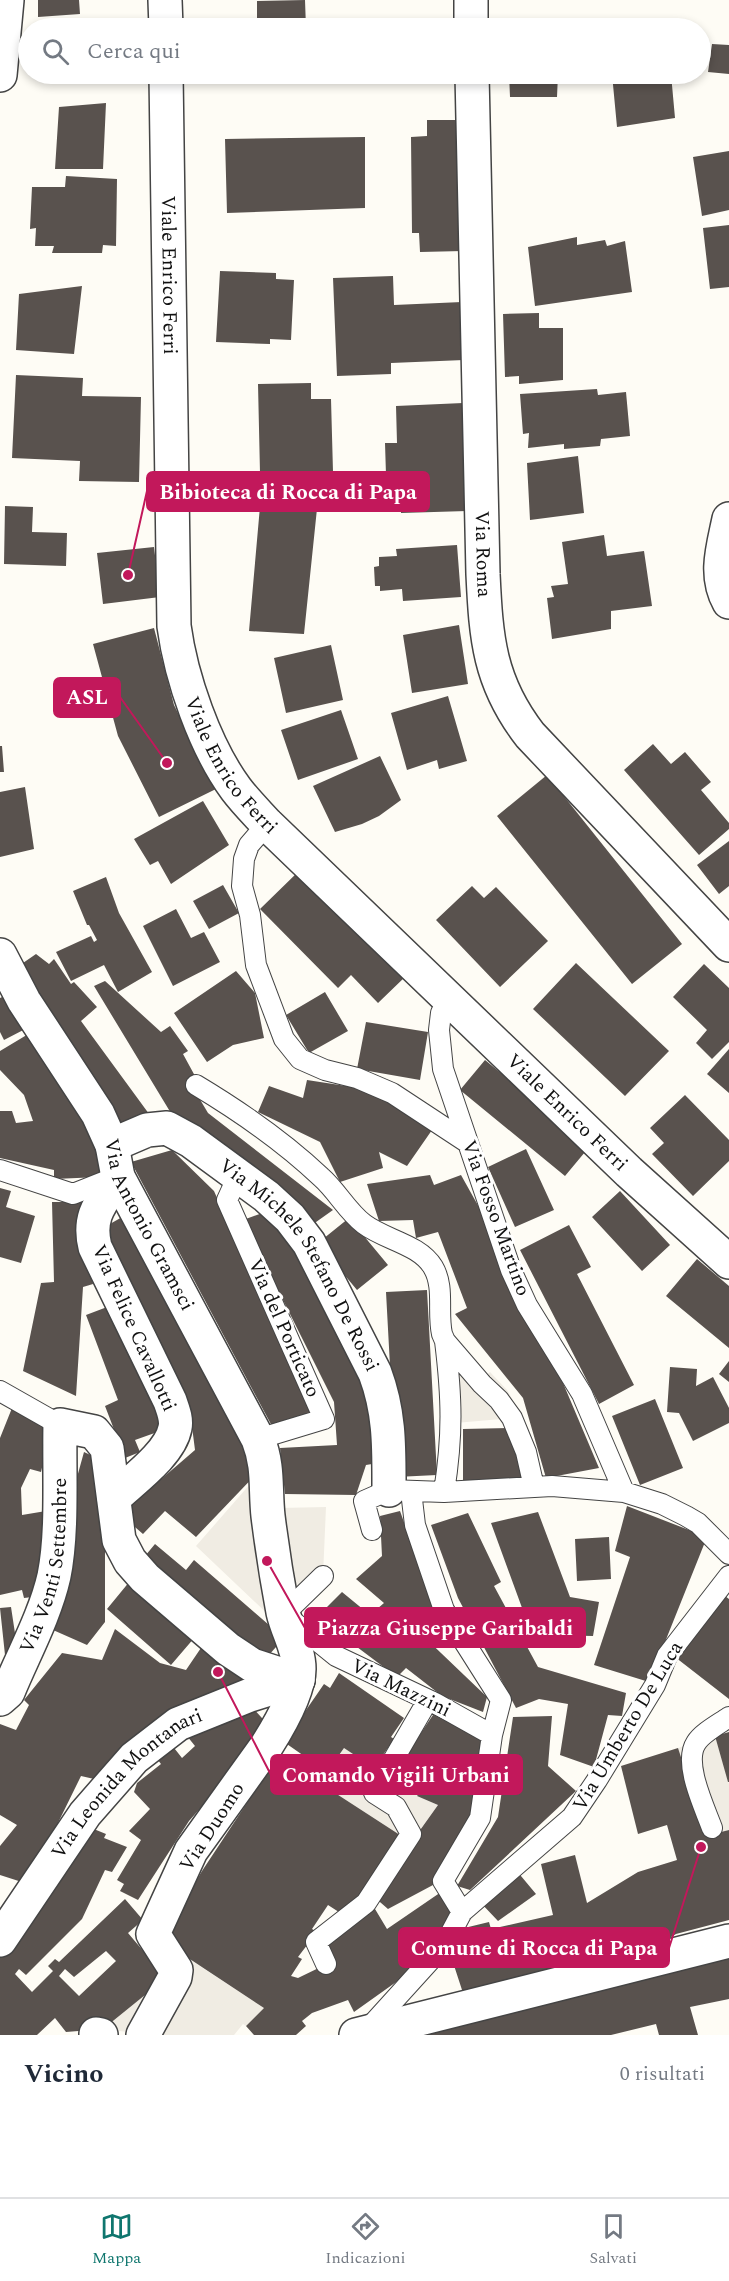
<!DOCTYPE html>
<html lang="it">
<style>
:root{--surface:#fff;--page:#f6f6f7;--text:#1f2937;--muted:#747a83;--line:#e0e1e3;--accent:#0f766e}
body{margin:0;font-family:Spectral,serif;background:var(--page);color:var(--text)}
.list{margin:0;padding:0;list-style:none}
h2{display:flex;justify-content:space-between;align-items:center;height:78px;margin:0;padding:0 24px;font-size:26px}
h2 small{font-size:20px;font-weight:400;color:var(--muted)}
.icon{flex:none;width:33px;height:33px;fill:none;stroke:currentColor;stroke-width:2;stroke-linecap:round;stroke-linejoin:round}
.map{position:relative;flex:none;width:729px;height:2035px;overflow:hidden}
.search{position:absolute;background:var(--surface);box-shadow:0 3px 9px #0003;left:18px;right:18px;top:18px;height:66px;display:flex;align-items:center;gap:15px;box-sizing:border-box;padding:0 21px;border-radius:33px;color:var(--muted);font-size:22px}
.sheet{height:162px;background:var(--surface)}
nav{display:flex;justify-content:space-around;align-items:center;box-sizing:border-box;height:84px;border-top:2px solid var(--line);background:var(--surface);font-size:16px;color:var(--muted)}
nav a{display:grid;justify-items:center;gap:3px}
nav .on{color:var(--accent)}
.map>svg:first-child{display:block}
</style>
<div class="map">
<svg width="729" height="2035" viewBox="0 0 729 2035">
<rect width="100%" height="100%" fill="#fefcf5"/>
<!-- plaza -->
<path fill="#f0ece3" d="M444,1327L485,1376L490,1372L507,1390L520,1412L512,1418L444,1424Z
M251,1483L279,1508L326,1507L323,1576L274,1620L196,1546Z
M715,1736L729,1784V1830L721,1832L705,1830L678,1748Z
M344,1748L374,1768L420,1792L417,1796L438,1805L411,1842L319,1783Z
M189,1959L264,2008L246,2026L243,2024L234,2035H153L103,2029Z"/>
<!-- building -->
<path fill="#59524e" fill-rule="evenodd" d="M38,0H79L80,14L38,17Z
M305,0L306,28H257V1Z
M712,44L729,45V74L708,72Z
M258,74H307V78L258,79Z
M509,74H558L557,97H510Z
M612,74H671L675,118L617,127Z
M106,103L103,169H55L59,107Z
M427,120H461L463,251L420,252L419,233H412L411,137L427,136Z
M365,137V208L227,213L225,139Z
M729,151V210L702,216L693,157Z
M66,176L117,179L116,246L103,245L102,253H52L54,246H35L36,228L30,229L32,187H65Z
M729,225V287L710,289L703,228Z
M577,237V245L605,240L607,246L625,241L632,292L535,306L528,247Z
M220,271L276,273V279L294,280L291,340L270,339V344L216,342Z
M393,276L394,305L462,302L464,360L391,363V374L337,376L333,278Z
M82,286L74,354L16,350L19,294Z
M539,313V328H563V380L519,384V376L505,377L503,314Z
M16,375L83,378L82,396L141,397L139,482L79,481L80,461L12,458Z
M311,383V399H331L333,472L260,473L258,384Z
M597,389L598,395L626,392L630,436L601,439L600,446L564,449V444L528,448L529,433L523,434L520,394Z
M463,403L467,511L401,513L400,474L386,475L385,443H397L396,406Z
M578,456L584,513L530,520L527,463Z
M261,495L318,499L304,634L249,631Z
M5,506L33,507L32,532L67,533L66,566L4,564Z
M604,535L607,556L644,551L652,606L611,611V629L552,639L547,598L554,597L551,586L568,584L562,542Z
M457,545L461,597L403,601L402,589L380,591V586H375L374,567L379,566V557L397,556L396,549Z
M154,547L160,597L103,604L97,553Z
M459,625L468,684L412,693L403,635Z
M154,628L174,705L216,789L159,817L118,736L93,644Z
M331,645L343,700L286,713L274,658Z
M448,696L467,761L439,769L437,760L407,770L391,713Z
M341,710L358,759L298,780L281,730Z
M653,744L671,764L685,752L711,782L701,790L729,823V829L699,855L624,770Z
M0,746H2L4,772H0Z
M380,756L401,800L379,816L362,824L335,832L313,786Z
M547,775L682,944L632,984L497,816Z
M25,787L34,849L0,857V792Z
M203,801L229,845L171,884L158,861L150,865L134,839Z
M729,841V886L719,894L697,865Z
M301,869L406,976L378,1003L351,975L338,988L260,909Z
M106,877L119,913L152,972L118,992L104,965L71,981L56,952L91,936L94,942L97,940L89,925H87L73,891Z
M223,885L239,913L209,929L193,901Z
M472,886L484,898L496,887L548,941L500,987L436,920Z
M176,909L191,938L204,932L220,962L173,986L143,926Z
M36,954L49,964L54,959L71,984L74,982L97,1007L81,1021L152,1118L117,1134L10,972Z
M576,963L669,1051L625,1096L533,1009Z
M704,964L729,988V1042L712,1059L696,1043L707,1030L673,997Z
M236,971L255,993L264,1038L233,1045L207,1062L174,1013Z
M105,981L161,1032L170,1026L188,1051L183,1054L195,1076L189,1081L208,1113L333,1210L309,1227L183,1133L94,986Z
M13,992L31,1026L4,1040L0,1032V998Z
M325,992L348,1031L309,1053L286,1015Z
M366,1022L428,1032L420,1080L357,1069Z
M30,1033L100,1131V1177L54,1179V1170L0,1158V1111H12L16,1123L33,1121L24,1095L0,1070V1051Z
M729,1049V1093L707,1074Z
M485,1060L590,1146L565,1176L460,1090Z
M307,1080L372,1090L432,1130L407,1166L379,1152L383,1168L340,1182L320,1142L258,1112L269,1086L303,1098Z
M685,1095L729,1140V1161L693,1196L652,1154L664,1143L650,1128Z
M526,1149L554,1210L515,1227L488,1167Z
M172,1150L214,1191L313,1414L273,1428L131,1162Z
M430,1175L434,1185L461,1175L485,1218L552,1357L599,1468L546,1478L523,1398L455,1314L467,1308L438,1232L416,1238L413,1220L379,1221L367,1184Z
M0,1188L11,1191L6,1207L35,1216L21,1263L0,1257Z
M620,1191L670,1245L642,1271L592,1217Z
M52,1202H84L93,1284L83,1287L76,1396L23,1371L41,1283L54,1282Z
M271,1210L297,1240L375,1405L378,1463L366,1465L356,1495L285,1494L280,1448L337,1445L334,1402L243,1220Z
M124,1216L259,1471L196,1537L165,1511L143,1534L128,1521L130,1506L195,1450L190,1411L101,1229Z
M349,1218L388,1265L357,1290L318,1243Z
M569,1225L591,1267L577,1274L634,1385L599,1404L520,1250Z
M697,1259L729,1286V1348L666,1296Z
M427,1290L437,1475L396,1477L386,1292Z
M115,1304L163,1430L135,1440L140,1452L125,1458L105,1406L118,1400L86,1315Z
M729,1361V1382L719,1374Z
M670,1367L697,1369L696,1386L713,1377L729,1408V1423L693,1441L679,1413L667,1412Z
M655,1399L683,1468L640,1485L612,1416Z
M12,1408L48,1429L46,1450L41,1472L30,1469L21,1488L22,1515L46,1511L41,1596L24,1598L22,1590L0,1595V1438Z
M509,1428L523,1481H463V1429Z
M84,1452L99,1459L105,1476V1622L87,1645L53,1630L71,1499Z
M627,1506L707,1537L649,1682L594,1665L630,1557L615,1551Z
M400,1511L436,1612L418,1631L487,1697L483,1712L442,1696L406,1668L397,1677L317,1617L342,1592L370,1615L384,1603L356,1579L382,1556L380,1516Z
M538,1512L570,1597L599,1602L593,1636L546,1635L545,1619L525,1616L491,1523Z
M468,1513L501,1582L494,1586L538,1667L626,1693L622,1716L608,1715L594,1767L560,1755L568,1704L539,1699L516,1708L458,1598L431,1525Z
M609,1537L611,1579L577,1581L575,1539Z
M155,1544L186,1570L194,1560L284,1638L260,1665L140,1562Z
M130,1581L195,1637L171,1665L107,1609Z
M725,1596L729,1599V1699L675,1657Z
M11,1607L18,1653L5,1655L0,1608Z
M115,1629L160,1663L186,1670L205,1642L250,1673L230,1701L103,1781L81,1776L28,1884L0,1875V1846L17,1825L0,1815V1724L16,1730L29,1705L24,1700L62,1653L102,1660Z
M339,1673L404,1718L391,1737L394,1739L374,1768L344,1748L327,1772L284,1742L324,1684L330,1688Z
M251,1706L271,1728L189,1821L138,1900L120,1891L124,1884L117,1880L141,1840L129,1831L150,1809L134,1792L137,1783L161,1764L151,1751L167,1739L182,1758L195,1746L187,1736Z
M437,1709L485,1742L475,1812L452,1856L433,1885L388,1909L373,1896L438,1805L417,1796L420,1792L392,1776Z
M552,1716L548,1766L576,1791L470,1890L457,1886L498,1817L513,1717Z
M729,1732V1782H728L715,1736Z
M678,1748L705,1830L719,1825L721,1832L729,1830V1920L676,1934L645,1953L639,1944L463,1993L447,1944L456,1930L489,1922L491,1929L553,1915L541,1864L575,1855L587,1903L638,1872L677,1860L667,1825L638,1834L621,1766Z
M278,1756L403,1837L345,1916L328,1905L312,1929L317,1932L298,1957L302,1959L291,1976L298,1978L331,1962L322,1942L372,1904L387,1929L444,1890L451,1914L442,1944L413,1970L354,2012L348,2000L312,2013L302,2021L306,2026L296,2035H254L246,2026L264,2008L161,1940L202,1871Z
M84,1825L106,1834L104,1838L127,1847L112,1872L105,1870L82,1919L26,1975L19,1969L15,1974L32,1992L53,1971L48,1966L55,1959L59,1962L125,1899L143,1920L128,1933L166,1978L103,2029L66,2032L55,2018L37,2035H0V1947ZM106,1951L116,1961L79,1996L59,1976L65,1969L74,1977Z
M516,1870L536,1894L498,1921L480,1902Z
M729,1957V1999L690,2007L698,2035H659L656,2024L611,2035H425L421,2029Z"/>
<g fill="none" stroke-linecap="round" stroke-linejoin="round">
<defs>
<path id="lane" d="M267,824L249,845L244,859L242,886L250,915L256,965L284,1039L300,1059L325,1070L357,1078L392,1093L468,1143
M449,998L441,1013L439,1030L443,1069L511,1270L527,1305L582,1394L624,1492
M196,1085C241,1112 283,1141 321,1177C337,1191 347,1211 364,1224C385,1240 419,1244 433,1267C445,1287 437,1312 442,1334L445,1341L482,1384L499,1400L512,1418L526,1452L534,1487
M0,1170L73,1194L116,1177
M238,1176L227,1200L324,1419L258,1439
M0,1391L60,1425
M411,1491L415,1525L444,1610L501,1700L492,1735L480,1818L443,1881L462,1912
M444,1492C453,1435 452,1398 445,1341
M372,1530L364,1501L389,1490L444,1492L552,1486L624,1492L662,1504L686,1516L698,1523L729,1554
M323,1576L284,1614L336,1656L435,1703L492,1735
M712,1828C704,1806 683,1763 696,1743C702,1733 719,1724 729,1717
M326,1964L316,1942L366,1903L411,1834L396,1807L374,1793L428,1700
M368,2029L445,1944L462,1912L572,1817L597,1780L655,1685L667,1656L729,1576"/>
<g id="street">
<path d="M165,0L166,28"/>
<path d="M471,0V28"/>
<path id="s1" d="M166,74L174,626C181,678 205,747 236,789C245,801 256,812 267,824L629,1172L729,1262"/>
<path id="s2" d="M472,74L483,574C486,638 489,682 530,735L729,945"/>
<path d="M0,75L7,0"/>
<path d="M729,519C723,548 714,575 729,602"/>
<path id="s3" d="M0,955L24,1001L98,1114L112,1145L118,1177L258,1439C269,1467 265,1488 268,1516C272,1548 277,1580 283,1612C287,1631 299,1649 299,1669C299,1692 279,1726 267,1745L191,1851L153,1934L176,1970L175,1977L143,2035"/>
<path id="s4" d="M112,1145L147,1130L167,1128L191,1141L266,1196L290,1218L309,1243L375,1373C390,1413 389,1448 389,1490"/>
<path d="M114,1498C133,1480 170,1454 175,1428C177,1419 173,1410 170,1401L95,1247C87,1215 102,1202 118,1177"/>
<path id="s5" d="M0,1699L8,1692C23,1655 45,1616 54,1576C63,1532 59,1472 60,1425L94,1432L107,1448L119,1540L130,1561L145,1578L228,1649L252,1665L298,1680"/>
<path id="s6" d="M0,1940L85,1814L134,1758L178,1724L250,1695L298,1680"/>
<path d="M96,2034L101,2035"/>
<path d="M356,2035L729,1941"/>
</g>
</defs>
<!-- lane casing -->
<use href="#lane" stroke="#444" stroke-width="22"/>
<!-- street casing -->
<use href="#street" stroke="#444" stroke-width="36"/>
<!-- lane -->
<use href="#lane" stroke="#fff" stroke-width="20"/>
<!-- street -->
<use href="#street" stroke="#fff" stroke-width="33"/>
</g>
<g text-anchor="middle" dominant-baseline="central" stroke-width="6" stroke-linejoin="round" paint-order="stroke">
<!-- street labels -->
<g font-size="20" fill="#111" stroke="#fff">
<text stroke="none"><textPath href="#s1" startOffset="201">Viale Enrico Ferri</textPath></text>
<text stroke="none"><textPath href="#s2" startOffset="480">Via Roma</textPath></text>
<text stroke="none"><textPath href="#s1" startOffset="705">Viale Enrico Ferri</textPath></text>
<text stroke="none"><textPath href="#s1" startOffset="1191">Viale Enrico Ferri</textPath></text>
<text transform="translate(496 1218) rotate(70)">Via Fosso Martino</text>
<text stroke="none"><textPath href="#s3" startOffset="309">Via Antonio Gramsci</textPath></text>
<text stroke="none"><textPath href="#s4" startOffset="254">Via Michele Stefano De Rossi</textPath></text>
<text transform="translate(134 1328) rotate(66)">Via Felice Cavallotti</text>
<text transform="translate(284 1328) rotate(66)">Via del Porticato</text>
<text stroke="none"><textPath href="#s5" startOffset="144">Via Venti Settembre</textPath></text>
<text transform="translate(401 1688) rotate(26)">Via Mazzini</text>
<text transform="translate(628 1726) rotate(-59)">Via Umberto De Luca</text>
<text stroke="none"><textPath href="#s6" startOffset="204">Via Leonida Montanari</textPath></text>
<text transform="translate(212 1827) rotate(-57)">Via Duomo</text>
</g>
</g>
<!-- callouts -->
<path fill="none" stroke="#c2185b" stroke-width="2" d="M128 575L147 491M167 763L120 697M267 1561L305 1628M218 1672L271 1775M701 1847L669 1948"/>
<g fill="#c2185b" stroke="#fff" stroke-width="2">
<circle cx="128" cy="575" r="6"/>
<circle cx="167" cy="763" r="6"/>
<circle cx="267" cy="1561" r="6"/>
<circle cx="218" cy="1672" r="6"/>
<circle cx="701" cy="1847" r="6"/>
</g>
<g fill="#c2185b" stroke="#c2185b" stroke-width="2">
<rect x="147" y="472" width="282" height="39" rx="6"/>
<rect x="54" y="678" width="66" height="39" rx="6"/>
<rect x="305" y="1608" width="280" height="39" rx="6"/>
<rect x="271" y="1755" width="251" height="39" rx="6"/>
<rect x="399" y="1928" width="270" height="39" rx="6"/>
</g>
<g font-size="21" text-anchor="middle" font-weight="bold" fill="#fff">
<text x="288" y="499">Bibioteca di Rocca di Papa</text>
<text x="87" y="704">ASL</text>
<text x="445" y="1635">Piazza Giuseppe Garibaldi</text>
<text x="396" y="1782">Comando Vigili Urbani</text>
<text x="534" y="1955">Comune di Rocca di Papa</text>
</g>
</svg>
<div class="search"><svg class="icon" aria-label="search" viewBox="0 0 24 24"><circle cx="10" cy="10" r="6"/><path d="M15 15l6 6"/></svg>Cerca qui</div>
</div>
<section class="sheet">
<h2>Vicino<small>0 risultati</small></h2>
<ul class="list">
</ul>
</section>
<nav>
<a class="on"><svg class="icon" aria-label="map" viewBox="0 0 24 24"><path d="M3 6l6-2 6 2 6-2v14l-6 2-6-2-6 2zM9 4v14M15 6v14"/></svg>Mappa</a>
<a><svg class="icon" aria-label="directions" viewBox="0 0 24 24"><path d="M12 3l9 9-9 9-9-9zM9 14v-3h6M13 9l2 2-2 2"/></svg>Indicazioni</a>
<a><svg class="icon" aria-label="saved" viewBox="0 0 24 24"><path d="M7 4h10v16l-5-4-5 4z"/></svg>Salvati</a>
</nav>
